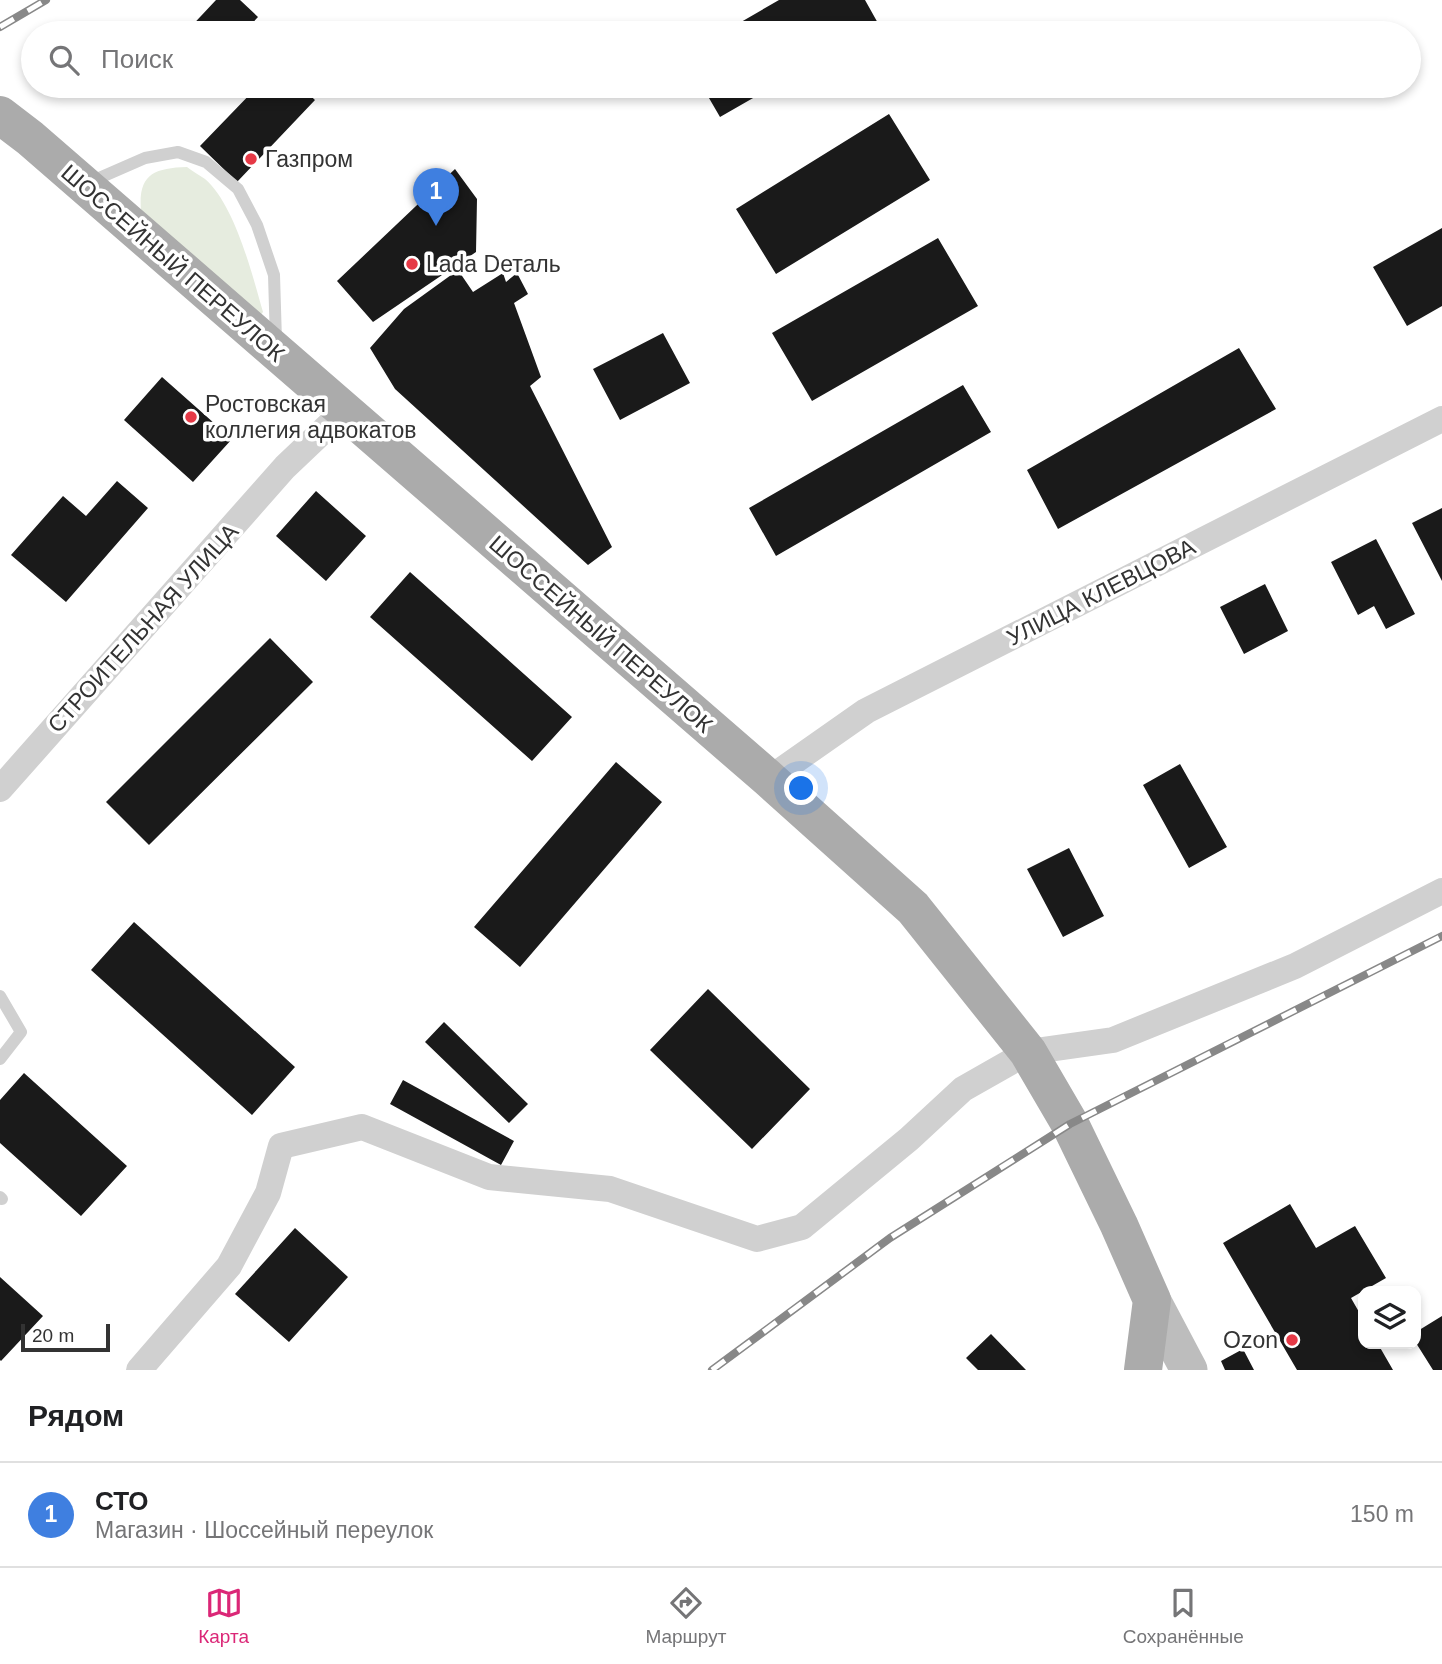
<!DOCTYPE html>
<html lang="ru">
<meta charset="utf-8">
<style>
:root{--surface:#fff;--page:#f6f6f6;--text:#202124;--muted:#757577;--line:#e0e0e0;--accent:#db2777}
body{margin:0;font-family:Helvetica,sans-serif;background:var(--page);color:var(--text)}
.controls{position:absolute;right:21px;bottom:21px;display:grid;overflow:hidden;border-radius:14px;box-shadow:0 4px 10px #0003}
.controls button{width:63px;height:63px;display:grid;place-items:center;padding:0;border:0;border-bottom:2px solid var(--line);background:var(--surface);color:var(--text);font:35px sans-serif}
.scale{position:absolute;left:21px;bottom:18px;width:89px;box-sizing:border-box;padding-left:7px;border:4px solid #333;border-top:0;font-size:19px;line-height:24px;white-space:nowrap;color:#333;-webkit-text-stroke:5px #fff;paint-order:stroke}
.you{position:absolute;left:802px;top:789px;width:24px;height:24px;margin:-18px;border:5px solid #fff;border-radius:50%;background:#1a73e8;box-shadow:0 0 0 10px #1a73e833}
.badge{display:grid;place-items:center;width:46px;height:46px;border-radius:50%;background:var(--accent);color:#fff;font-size:23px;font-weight:700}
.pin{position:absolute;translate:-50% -58px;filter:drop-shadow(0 2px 4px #0008)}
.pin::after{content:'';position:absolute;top:37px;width:24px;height:21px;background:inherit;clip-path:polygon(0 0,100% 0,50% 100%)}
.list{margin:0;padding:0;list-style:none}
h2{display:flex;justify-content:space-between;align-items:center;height:91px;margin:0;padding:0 28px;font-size:30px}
h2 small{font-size:23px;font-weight:400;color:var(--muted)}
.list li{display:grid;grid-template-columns:46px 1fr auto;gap:21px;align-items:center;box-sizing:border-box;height:105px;padding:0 28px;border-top:2px solid var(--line)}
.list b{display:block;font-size:26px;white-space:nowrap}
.list p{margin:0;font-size:23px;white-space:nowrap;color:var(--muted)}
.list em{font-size:23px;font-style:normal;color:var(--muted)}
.icon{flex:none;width:38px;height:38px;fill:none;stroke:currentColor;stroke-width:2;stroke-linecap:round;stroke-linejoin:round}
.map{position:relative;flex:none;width:1442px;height:1370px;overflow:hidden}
.search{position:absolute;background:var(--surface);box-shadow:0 4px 10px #0003;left:21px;right:21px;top:21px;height:77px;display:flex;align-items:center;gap:18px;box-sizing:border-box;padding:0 24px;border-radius:38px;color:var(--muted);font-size:26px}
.sheet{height:196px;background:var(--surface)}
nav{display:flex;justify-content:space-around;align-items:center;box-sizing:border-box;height:98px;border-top:2px solid var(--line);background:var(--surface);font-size:19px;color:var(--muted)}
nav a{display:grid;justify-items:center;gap:4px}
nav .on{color:var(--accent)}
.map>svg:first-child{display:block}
</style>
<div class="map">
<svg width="1442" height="1370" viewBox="0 0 1442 1370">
<rect width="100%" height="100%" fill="#fff"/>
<!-- green -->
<path fill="#e6ecdf" d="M187,167C192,171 199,175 205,179C235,205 252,274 263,312L260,316L141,211C138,175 153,168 187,167Z"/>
<!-- building -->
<path fill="#1a1a1a" d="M216,0H240L258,17L243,33H185Z
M779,0H865L879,25L866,33H722Z
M258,86H300L315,100L237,182L200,146Z
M702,86H774L720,117Z
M889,114L930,180L776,274L736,209Z
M455,169L477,199L476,252L373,322L337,281Z
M1442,228V306L1407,326L1373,267Z
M938,238L978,306L812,401L772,333Z
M458,270L473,292L503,273L506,282L517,273L528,294L514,303L541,377L530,386L612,547L588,565L395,389L370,348L404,309Z
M663,333L690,383L620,420L593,369Z
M1239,348L1276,409L1058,529L1027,470Z
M162,377L232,439L193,482L124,420Z
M963,385L991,432L776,556L749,508Z
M117,481L148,508L66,602L11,555L63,496L86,516Z
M316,491L366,536L326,581L276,536Z
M1442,508V581L1412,523Z
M1376,539L1415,614L1386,629L1374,606L1358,615L1331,562Z
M410,572L572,717L532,761L370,617Z
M1265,584L1288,631L1244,654L1220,607Z
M270,638L313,682L149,845L106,802Z
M616,762L662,802L520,967L474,927Z
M1180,764L1227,847L1189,868L1143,785Z
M1069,848L1104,916L1063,937L1027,869Z
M134,922L295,1067L252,1115L91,970Z
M708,989L810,1089L752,1149L650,1050Z
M444,1022L528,1104L509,1123L425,1042Z
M24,1073L127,1166L81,1216L0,1143V1100Z
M403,1080L514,1141L501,1165L390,1104Z
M1290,1204L1316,1248L1355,1226L1386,1278L1351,1298L1363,1319V1344H1378L1393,1370H1297L1223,1243Z
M295,1228L348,1277L289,1342L235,1294Z
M0,1277L43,1316L1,1361L0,1360Z
M1442,1316V1370H1433L1416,1343V1332Z
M991,1334L1026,1370H978L966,1358Z
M1243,1349L1254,1370H1225L1221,1361Z"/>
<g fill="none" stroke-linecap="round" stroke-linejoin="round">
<!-- service -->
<path stroke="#d0d0d0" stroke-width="12" d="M90,182L145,158L178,152L206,162L238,189L257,225L274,275L276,341
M0,996L21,1032L0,1059
M0,1197L2,1199"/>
<!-- minor -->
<path stroke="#d0d0d0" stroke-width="26" d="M769,779L866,711L1442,419
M0,789L285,467L344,411
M139,1370L229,1266L268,1193L281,1146L362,1127L489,1177L610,1189L757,1239L802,1227L909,1139L963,1089L1028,1052L1113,1040L1295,966L1442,891"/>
<!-- secondary -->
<path stroke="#bdbdbd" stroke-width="37" d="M1152,1300L1189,1370"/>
<!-- primary -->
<path stroke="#ababab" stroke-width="38" d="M0,115L30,138L769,779L913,908L1028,1052L1070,1124L1119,1225L1152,1300L1143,1370"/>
<defs>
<path id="rail" d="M0,27L46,0
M712,1370L890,1238L1070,1124L1442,936"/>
</defs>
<!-- rail casing -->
<use href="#rail" stroke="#888" stroke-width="8"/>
<!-- rail -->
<use href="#rail" stroke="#fff" stroke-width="5" stroke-dasharray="16" stroke-linecap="butt"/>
</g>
<!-- markers -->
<g fill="#e63946" stroke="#fff" stroke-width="2.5">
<circle cx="251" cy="159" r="7"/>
<circle cx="412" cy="264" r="7"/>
<circle cx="191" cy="417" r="7"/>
<circle cx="1292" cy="1340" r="7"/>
</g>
<g text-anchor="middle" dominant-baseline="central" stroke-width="7" stroke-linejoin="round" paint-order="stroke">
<!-- poi labels -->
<g font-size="23" fill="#333" stroke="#fff" text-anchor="start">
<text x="265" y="159">Газпром</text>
<text x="426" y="264">Lada Dеталь</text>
<text x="205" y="404">Ростовская<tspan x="205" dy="26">коллегия адвокатов</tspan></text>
<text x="1278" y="1340" text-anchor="end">Ozon</text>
</g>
<!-- street labels -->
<g font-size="23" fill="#333" stroke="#fff">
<text transform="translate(173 263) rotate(41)">ШОССЕЙНЫЙ ПЕРЕУЛОК</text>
<text transform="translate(1101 592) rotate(-27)">УЛИЦА КЛЕВЦОВА</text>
<text transform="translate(143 628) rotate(-48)">СТРОИТЕЛЬНАЯ УЛИЦА</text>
<text transform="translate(601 634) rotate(41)">ШОССЕЙНЫЙ ПЕРЕУЛОК</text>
</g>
</g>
</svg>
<div class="controls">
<button><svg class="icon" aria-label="layers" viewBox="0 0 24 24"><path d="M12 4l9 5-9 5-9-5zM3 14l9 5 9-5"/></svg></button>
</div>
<div class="scale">20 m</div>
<div class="you"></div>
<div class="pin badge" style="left:436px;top:226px;background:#3f7fe0">1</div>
<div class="search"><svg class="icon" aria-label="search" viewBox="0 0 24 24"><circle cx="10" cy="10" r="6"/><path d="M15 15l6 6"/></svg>Поиск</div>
</div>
<section class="sheet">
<h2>Рядом<small></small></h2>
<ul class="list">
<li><span class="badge" style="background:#3f7fe0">1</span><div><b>СТО</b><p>Магазин · Шоссейный переулок</p></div><em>150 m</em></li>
</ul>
</section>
<nav>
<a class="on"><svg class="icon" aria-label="map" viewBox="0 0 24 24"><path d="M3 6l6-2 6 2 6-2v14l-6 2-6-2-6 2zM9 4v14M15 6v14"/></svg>Карта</a>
<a><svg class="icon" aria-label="directions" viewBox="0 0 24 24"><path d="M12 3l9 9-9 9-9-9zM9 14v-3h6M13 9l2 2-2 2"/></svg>Маршрут</a>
<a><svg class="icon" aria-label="saved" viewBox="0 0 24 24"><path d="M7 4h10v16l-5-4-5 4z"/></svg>Сохранённые</a>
</nav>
